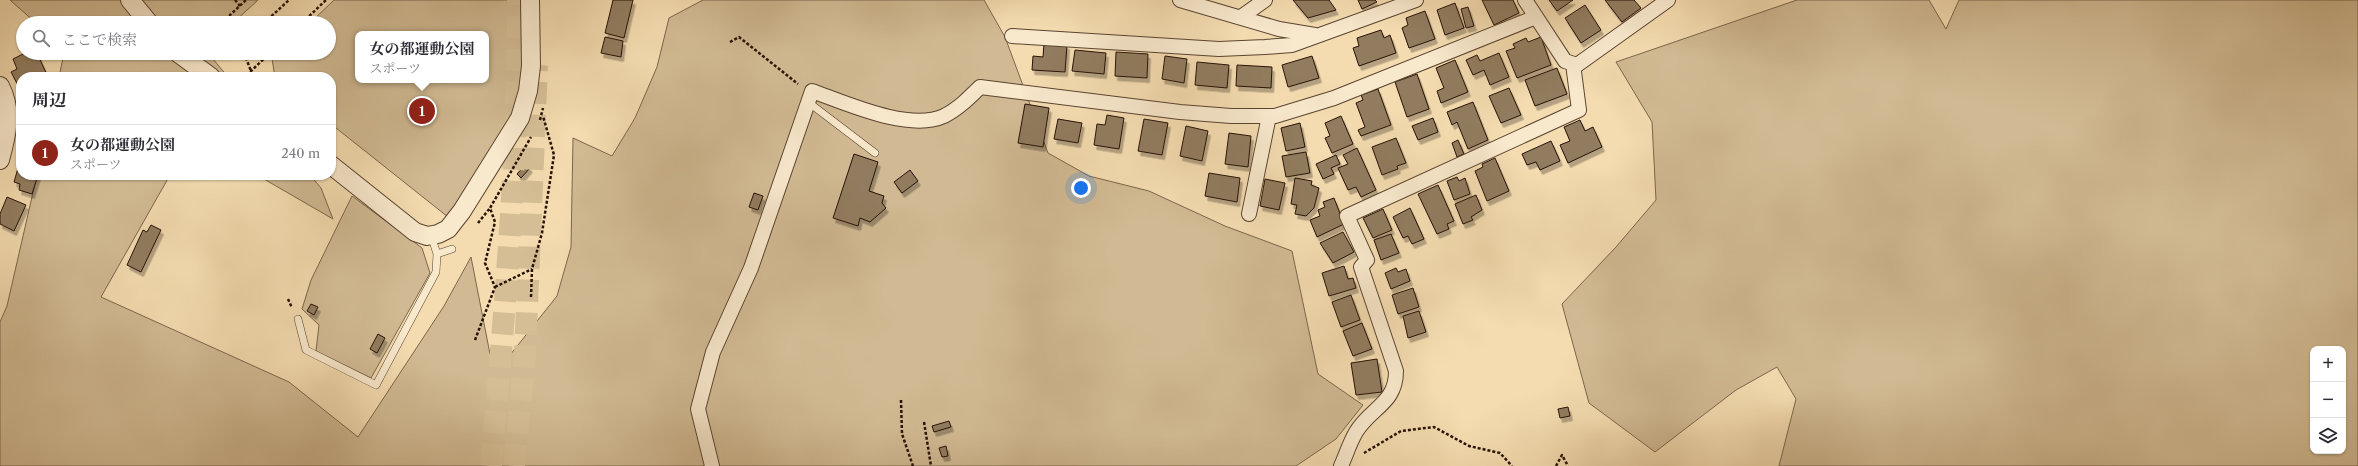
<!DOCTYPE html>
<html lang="ja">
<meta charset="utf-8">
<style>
:root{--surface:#fff;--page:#f2f2f3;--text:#2b2b33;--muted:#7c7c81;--line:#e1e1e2;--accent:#8f2418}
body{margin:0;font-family:"Libre Caslon Text","Noto Serif JP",serif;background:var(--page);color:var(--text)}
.controls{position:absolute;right:12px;bottom:12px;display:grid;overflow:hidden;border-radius:8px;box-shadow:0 1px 3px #0004}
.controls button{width:36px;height:36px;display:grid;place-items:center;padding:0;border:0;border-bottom:1px solid var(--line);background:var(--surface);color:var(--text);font:20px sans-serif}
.you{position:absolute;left:1081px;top:188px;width:14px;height:14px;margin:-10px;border:3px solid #fff;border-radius:50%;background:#1a73e8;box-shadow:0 0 0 6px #1a73e833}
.badge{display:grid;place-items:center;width:26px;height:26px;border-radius:50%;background:var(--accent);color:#fff;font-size:13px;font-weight:700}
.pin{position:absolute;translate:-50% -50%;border:2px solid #fff;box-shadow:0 1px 4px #0006}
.popup{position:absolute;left:355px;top:31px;width:134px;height:52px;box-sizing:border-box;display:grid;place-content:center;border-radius:8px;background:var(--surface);filter:drop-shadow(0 1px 3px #0005);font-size:13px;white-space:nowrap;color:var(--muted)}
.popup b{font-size:15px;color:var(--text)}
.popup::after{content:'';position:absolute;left:50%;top:100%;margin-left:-8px;border:8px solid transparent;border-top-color:var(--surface)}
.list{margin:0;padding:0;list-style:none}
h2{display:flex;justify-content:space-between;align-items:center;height:52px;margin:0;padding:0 16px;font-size:17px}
h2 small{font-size:13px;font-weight:400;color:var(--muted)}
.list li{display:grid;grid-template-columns:26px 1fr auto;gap:12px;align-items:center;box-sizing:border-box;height:56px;padding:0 16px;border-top:1px solid var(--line)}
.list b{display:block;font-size:15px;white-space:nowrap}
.list p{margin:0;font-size:13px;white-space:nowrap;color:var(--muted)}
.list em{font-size:13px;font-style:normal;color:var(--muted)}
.icon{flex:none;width:22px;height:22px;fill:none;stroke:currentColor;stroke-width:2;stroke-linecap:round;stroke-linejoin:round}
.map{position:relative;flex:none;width:2358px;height:466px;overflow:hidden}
.search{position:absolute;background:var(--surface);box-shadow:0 1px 3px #0004;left:16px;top:16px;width:320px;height:44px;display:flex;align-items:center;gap:10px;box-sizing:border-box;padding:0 14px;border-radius:22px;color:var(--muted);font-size:15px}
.panel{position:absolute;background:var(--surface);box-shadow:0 1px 3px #0004;left:16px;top:72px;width:320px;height:108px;border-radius:16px}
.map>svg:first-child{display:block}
</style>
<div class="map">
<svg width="2358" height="466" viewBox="0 0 2358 466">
<defs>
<filter id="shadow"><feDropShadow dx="2.5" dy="4.5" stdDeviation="0" flood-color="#0004"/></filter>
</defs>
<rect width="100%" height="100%" fill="#f4dcb0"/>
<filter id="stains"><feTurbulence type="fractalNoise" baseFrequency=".005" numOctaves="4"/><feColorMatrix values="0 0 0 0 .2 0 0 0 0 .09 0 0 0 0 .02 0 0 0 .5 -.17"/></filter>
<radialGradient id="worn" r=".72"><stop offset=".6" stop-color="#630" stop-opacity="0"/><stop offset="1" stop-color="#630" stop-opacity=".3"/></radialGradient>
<!-- green -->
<path fill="#d1ba93" stroke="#7c664c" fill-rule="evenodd" d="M10,0H258L233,23H36Z
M334,0H524C524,24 527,52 523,76C514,130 477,173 448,217L331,124V77H275L272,59L278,53H329V23H310ZM358,34H486V80H358Z
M703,0H984L1005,37L1048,153L1089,176L1149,191L1225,226L1292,251L1318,374L1363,405L1336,439L1296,466H0V322L7,306L37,175H170L101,297L289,382L358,437L444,306L471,257L490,354L506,360L557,296L571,247L573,138L612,156L635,118L657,67L669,18Z
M1797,0H1929L1946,29L1959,0H2358V466H1779L1796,399L1777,367L1736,390L1655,452L1589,403L1562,304L1616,247L1656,200L1652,122L1616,62ZM2313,349H2343V451H2313Z
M64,53H208L228,77H59Z
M257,175H310L321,188L333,219Z
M352,196L422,248L430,273L371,378L316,351L319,325L302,309L311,280Z"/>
<!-- building -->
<path fill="#917b5e" stroke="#261206" filter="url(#shadow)" d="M613,0H633L624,38L605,33Z
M1293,0H1329L1336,10L1308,18Z
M1358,0H1375L1377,2L1362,9Z
M1482,0H1513L1519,13L1494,25Z
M1549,0H1573L1557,11Z
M1605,0H1634L1641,8L1622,22Z
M1455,3L1464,28L1445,35L1437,10Z
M1585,5L1601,30L1581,43L1565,18Z
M1468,7L1474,26L1466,28L1461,9Z
M1425,11L1435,39L1409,48L1402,28L1408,25L1406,18Z
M1381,30L1384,38L1390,35L1396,53L1359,66L1353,48L1359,46L1357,38Z
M605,37L623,41L621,57L601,53Z
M1541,37L1551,65L1517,78L1506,51L1515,48L1513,44L1526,38L1528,42Z
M1044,43L1067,45L1065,72L1032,70L1033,56L1043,57Z
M1075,50L1106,53L1104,74L1072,71Z
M1116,52L1148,54L1147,78L1115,76Z
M25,53H37L48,77H21V91L11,72L17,69L13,59Z
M1499,53L1509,77L1490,85L1484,70L1473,75L1466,60L1477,55L1480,61Z
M1165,56L1187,59L1184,83L1162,79Z
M1312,56L1319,78L1288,87L1282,65Z
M1455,60L1468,92L1441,103L1437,91L1444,88L1436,68Z
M1197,62L1229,65L1227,88L1195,85Z
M1237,65L1272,67L1271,88L1236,86Z
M1557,68L1567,94L1535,106L1525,80Z
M1417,74L1429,109L1407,117L1395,82Z
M1509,88L1521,115L1501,123L1489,96Z
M1378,89L1391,125L1361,136L1358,130L1365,127L1356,103L1363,100L1361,95Z
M1473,102L1488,140L1468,149L1457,122L1452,125L1447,112Z
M1025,104L1049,108L1043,147L1018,143Z
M1107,115L1124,118L1119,149L1094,145L1097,124L1105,125Z
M1341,116L1353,144L1332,153L1325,138L1330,136L1325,123Z
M1433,118L1438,132L1418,140L1412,126Z
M1058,119L1082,123L1078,143L1054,139Z
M1144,119L1168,123L1162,155L1138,151Z
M1580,120L1585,131L1593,127L1602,147L1568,163L1560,145L1570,141L1564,127Z
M1300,123L1305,147L1286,151L1281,128Z
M1186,126L1208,131L1202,161L1180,156Z
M1229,133L1251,136L1248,167L1225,164Z
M1396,138L1406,163L1397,166L1398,169L1382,175L1372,147Z
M1458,140L1464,154L1457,157L1452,143Z
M1551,141L1560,161L1540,170L1536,162L1527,165L1522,154Z
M1357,148L1376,190L1361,197L1356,187L1348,190L1338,168L1348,164L1343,155Z
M1306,152L1310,173L1286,177L1282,156Z
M854,154L878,162L869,191L884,196L882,203L886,208L870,222L860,218L858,226L833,218Z
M1336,155L1340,164L1331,168L1334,174L1323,179L1316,164Z
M1495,158L1509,191L1487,201L1475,171L1483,167L1482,164Z
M20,161L21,175H38L32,194L19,190L20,184L14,182Z
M526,164L530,168L521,178L517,174Z
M910,170L918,181L902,193L894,182Z
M1209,173L1240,178L1237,202L1205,196Z
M1457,177L1459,181L1465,178L1470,194L1454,200L1447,181Z
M1295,178L1312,181L1311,185L1319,188L1314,208L1306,216L1295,214L1297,205L1291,204Z
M1265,179L1285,183L1279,210L1260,206Z
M1438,185L1454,221L1447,224L1449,229L1437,234L1418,194Z
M754,193L763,196L758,210L749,207Z
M1476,195L1482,210L1471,217L1473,220L1463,224L1455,204Z
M7,197L26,205L14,231L0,224V214Z
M1334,198L1344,224L1317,237L1310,220L1320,216L1318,210L1325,207L1323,202Z
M1410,208L1424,239L1412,244L1408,236L1403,238L1393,217Z
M1383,209L1392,230L1373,238L1363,218Z
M151,225L161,230L141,272L127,265L143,230L147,232Z
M1343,232L1354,252L1333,263L1320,243Z
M1391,234L1399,253L1381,260L1374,240Z
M1344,266L1348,279L1353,278L1356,288L1329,296L1322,273Z
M1396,268L1398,272L1406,269L1410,281L1391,289L1385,273Z
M1413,288L1419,307L1398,314L1392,295Z
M1351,295L1360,320L1341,327L1332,302Z
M311,304L318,307L314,315L307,311Z
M1419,311L1426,332L1408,338L1403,316Z
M1362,323L1372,349L1353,356L1343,331Z
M378,334L385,338L377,353L370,349Z
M1377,359L1382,392L1356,395L1351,363Z
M1568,407L1570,416L1560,418L1558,409Z
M949,421L951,427L934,432L932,426Z
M946,446L948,456L942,457L939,448Z"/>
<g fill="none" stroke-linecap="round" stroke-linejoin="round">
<!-- motorway-tunnel -->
<path stroke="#d5be96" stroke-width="22" stroke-dasharray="22 11" stroke-linecap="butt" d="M491,466C505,311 518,156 518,0
M514,466L525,354L537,65"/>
<defs>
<path id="service" d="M808,102L875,153
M437,254L452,249
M298,319L306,350L376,385L436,272L437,254L431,235"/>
<path id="minor" d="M1180,0L1279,29L1315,35
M1525,0L1565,61L1577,65L1668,0
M1241,17L1265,0
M1012,36L1219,49L1265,47L1292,45L1416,0
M1249,214L1269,116
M712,466L698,409L713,352L751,268L812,91C846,103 909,132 944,116C958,109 969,98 980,87L1180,112L1231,116H1275L1334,98L1536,17
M1341,466C1346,455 1350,442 1356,432C1371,407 1396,404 1396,371L1361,267L1367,260L1347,216L1579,110L1573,64"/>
<path id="tertiary" d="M130,0L149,23
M178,53L211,77
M0,86C13,111 7,134 0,160
M331,165L415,232L427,236L438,234L448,229L462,211L520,118L528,91L531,66L530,0"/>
</defs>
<!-- service casing -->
<use href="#service" stroke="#5a4430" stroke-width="8"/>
<!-- minor casing -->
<use href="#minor" stroke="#5a4430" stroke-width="16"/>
<!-- tertiary casing -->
<use href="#tertiary" stroke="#5a4430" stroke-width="20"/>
<!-- path -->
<path stroke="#261206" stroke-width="2.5" stroke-dasharray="3 2" stroke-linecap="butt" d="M235,0L240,6
M238,23L230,15L246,0
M264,23L289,0
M302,23L326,0
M730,42L739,37L798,84
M244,53L251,71
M250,77L251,71L270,53
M540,120L543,108
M478,223L490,208
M495,287L532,269
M531,297L532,269L542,233L554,155L543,116
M288,299L292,308
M475,340L495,287L485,263L495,222L490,208L531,137
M901,400L902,434L913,466
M924,422L931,466
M1364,453L1401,431L1434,427L1469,446L1500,453L1512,466
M1556,466L1562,455L1568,466"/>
<!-- service -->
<use href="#service" stroke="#f8e8cc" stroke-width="7"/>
<!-- minor -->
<use href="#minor" stroke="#f8e8cc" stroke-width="14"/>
<!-- tertiary -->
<use href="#tertiary" stroke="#f8e8cc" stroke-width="18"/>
</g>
<rect width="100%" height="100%" filter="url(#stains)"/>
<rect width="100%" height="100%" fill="url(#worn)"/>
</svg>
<div class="controls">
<button>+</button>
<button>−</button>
<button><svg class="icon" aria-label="layers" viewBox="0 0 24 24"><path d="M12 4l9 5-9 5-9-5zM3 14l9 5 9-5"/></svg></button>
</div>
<div class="you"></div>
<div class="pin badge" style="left:422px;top:111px">1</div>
<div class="popup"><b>女の都運動公園</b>スポーツ</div>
<div class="search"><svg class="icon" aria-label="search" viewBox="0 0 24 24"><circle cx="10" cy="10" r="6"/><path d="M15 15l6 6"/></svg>ここで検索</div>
<section class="panel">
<h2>周辺<small></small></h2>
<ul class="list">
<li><span class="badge">1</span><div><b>女の都運動公園</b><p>スポーツ</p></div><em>240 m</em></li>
</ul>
</section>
</div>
